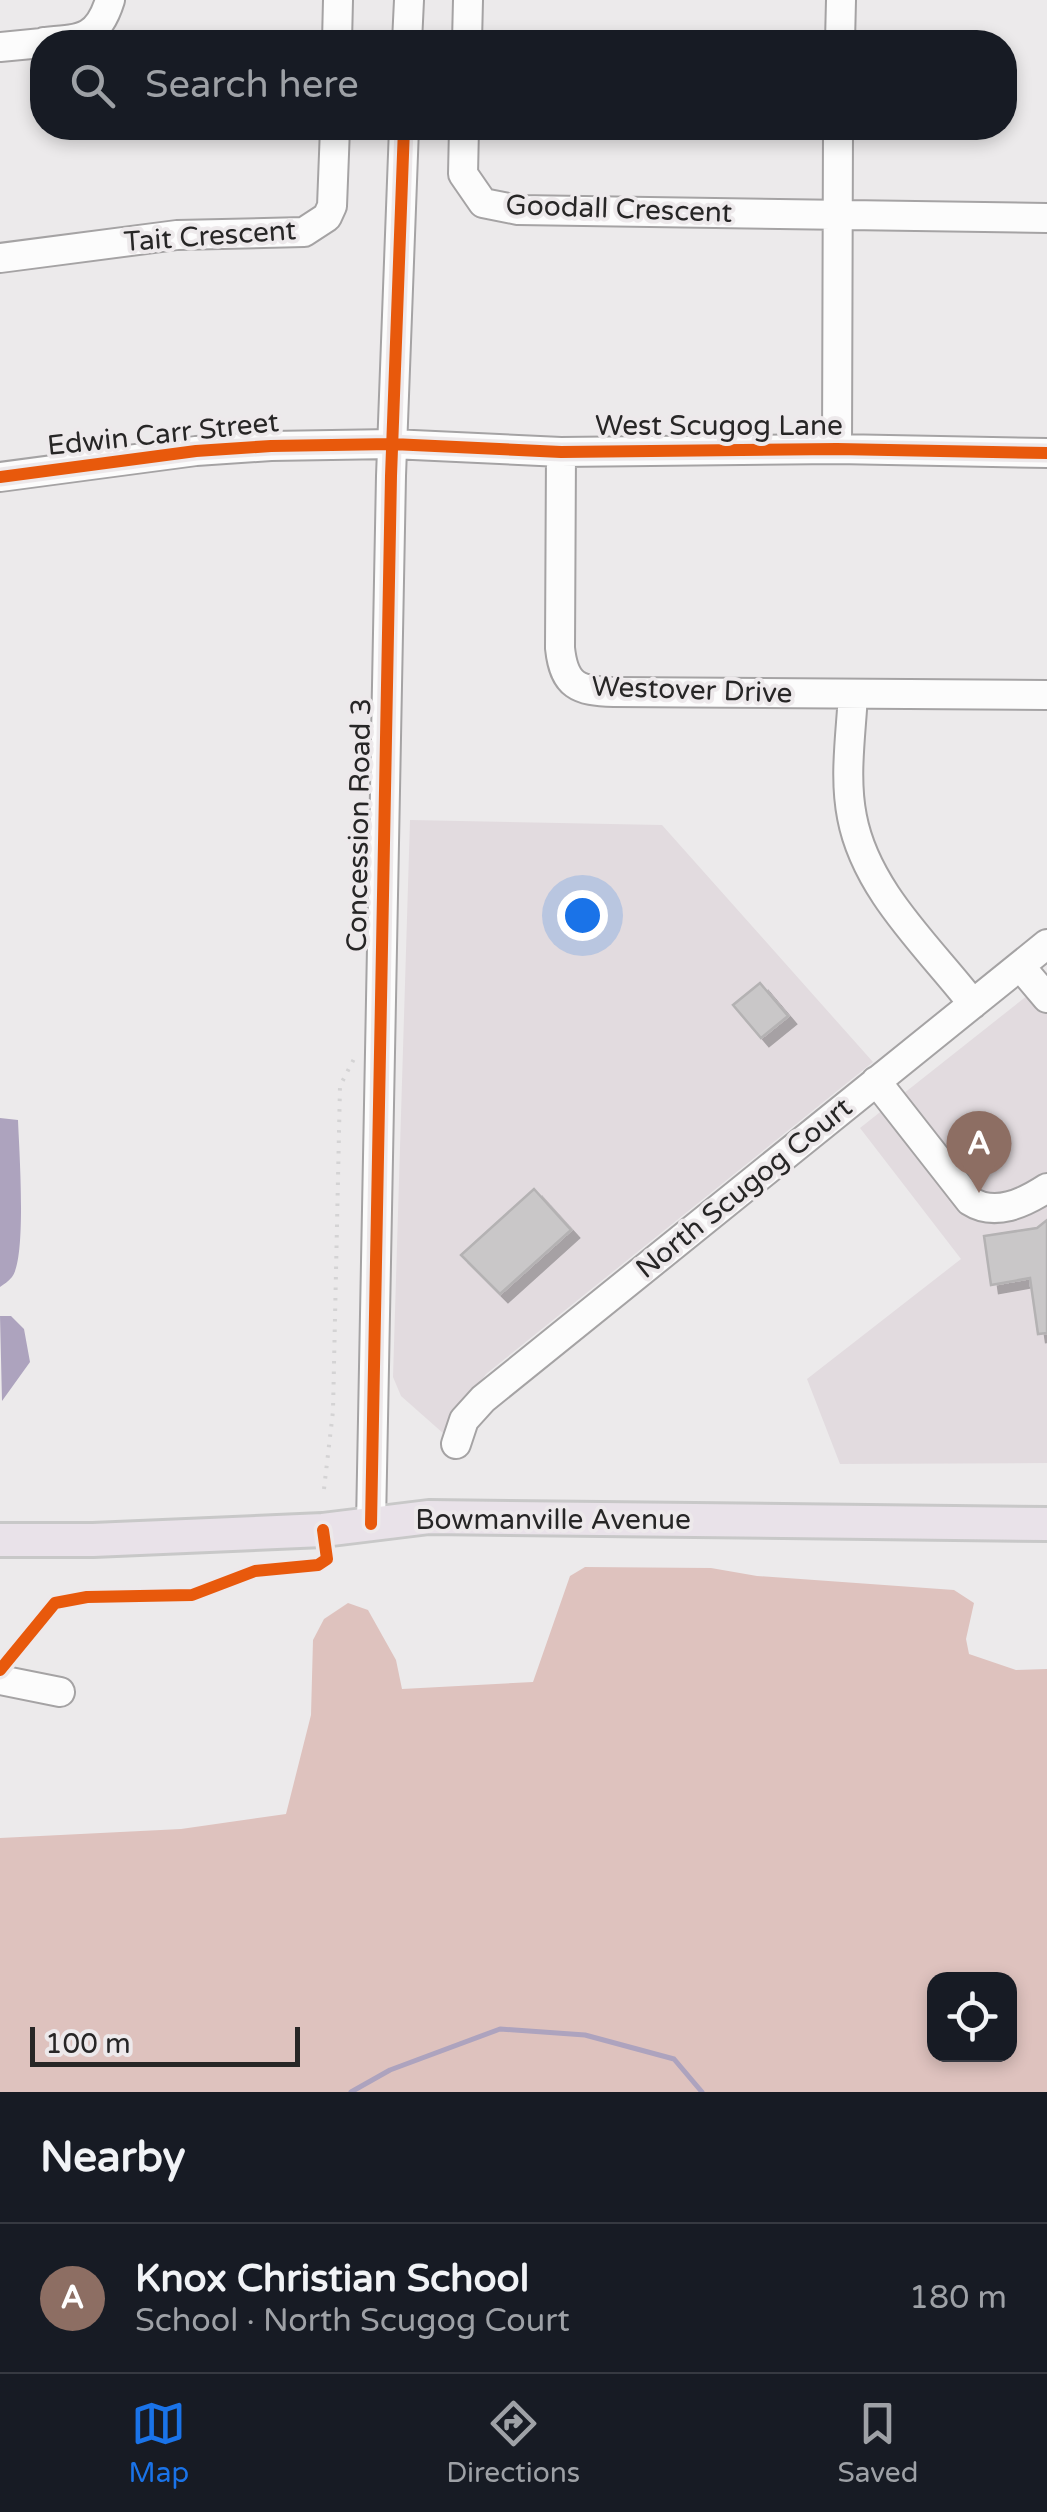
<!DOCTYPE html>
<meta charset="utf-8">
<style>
:root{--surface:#171b24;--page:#20242c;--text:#f1f3f6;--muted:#9ea1a6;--line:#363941;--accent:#1a73e8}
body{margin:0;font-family:"Varela Round",sans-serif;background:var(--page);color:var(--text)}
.controls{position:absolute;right:30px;bottom:30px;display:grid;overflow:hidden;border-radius:20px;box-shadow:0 5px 15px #0003}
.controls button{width:90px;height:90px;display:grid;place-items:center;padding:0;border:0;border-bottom:2px solid var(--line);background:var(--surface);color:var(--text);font:50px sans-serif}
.scale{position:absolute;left:30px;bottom:25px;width:270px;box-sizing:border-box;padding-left:10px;border:5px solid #272626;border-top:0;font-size:28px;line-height:35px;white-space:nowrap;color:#272626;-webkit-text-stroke:8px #ede9eb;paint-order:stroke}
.you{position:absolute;left:582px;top:915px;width:35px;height:35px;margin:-25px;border:8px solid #fff;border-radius:50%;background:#1a73e8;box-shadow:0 0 0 15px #1a73e833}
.badge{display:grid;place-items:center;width:65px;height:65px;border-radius:50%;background:var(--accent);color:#fff;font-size:32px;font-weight:700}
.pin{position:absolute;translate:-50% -82px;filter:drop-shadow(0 2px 5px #0008)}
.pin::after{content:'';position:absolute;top:52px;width:35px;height:30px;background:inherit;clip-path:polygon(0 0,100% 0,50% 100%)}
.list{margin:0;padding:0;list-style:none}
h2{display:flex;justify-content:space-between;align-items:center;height:130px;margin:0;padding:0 40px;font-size:42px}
h2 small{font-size:32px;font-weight:400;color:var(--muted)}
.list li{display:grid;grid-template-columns:65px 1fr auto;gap:30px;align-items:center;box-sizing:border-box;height:150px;padding:0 40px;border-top:2px solid var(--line)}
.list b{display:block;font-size:38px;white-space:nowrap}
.list p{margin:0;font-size:32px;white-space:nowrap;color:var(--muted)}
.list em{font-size:32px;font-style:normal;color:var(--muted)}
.icon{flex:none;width:55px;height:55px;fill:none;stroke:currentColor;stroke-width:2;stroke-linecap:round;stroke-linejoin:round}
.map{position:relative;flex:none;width:1047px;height:2092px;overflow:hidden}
.search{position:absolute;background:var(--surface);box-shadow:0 5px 15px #0003;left:30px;right:30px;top:30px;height:110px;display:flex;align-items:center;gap:25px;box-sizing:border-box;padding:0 35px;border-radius:40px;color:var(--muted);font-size:38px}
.sheet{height:280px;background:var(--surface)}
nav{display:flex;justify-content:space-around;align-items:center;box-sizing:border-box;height:140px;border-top:2px solid var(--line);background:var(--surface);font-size:28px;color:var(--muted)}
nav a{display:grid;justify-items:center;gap:5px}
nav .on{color:var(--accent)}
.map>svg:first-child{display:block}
</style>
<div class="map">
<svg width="1047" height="2092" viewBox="0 0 1047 2092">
<defs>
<filter id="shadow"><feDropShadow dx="8" dy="8" stdDeviation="0" flood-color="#0004"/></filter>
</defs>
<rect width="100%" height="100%" fill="#eceaeb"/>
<!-- built -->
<path fill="#e2dbdf" d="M410,820L662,825L873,1062L486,1374L444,1434L401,1396L393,1377Z
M1047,980V1463L840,1464L807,1379L961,1259L860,1128Z"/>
<!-- forest -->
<path fill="#dec2be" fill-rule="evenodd" d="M585,1567L711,1568L757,1576L954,1590L974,1603L966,1639L969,1654L1016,1670L1047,1669V2092H0V1838L181,1829L286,1814L311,1715L313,1640L324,1619L348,1603L368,1610L396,1660L402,1689L533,1682L570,1576ZM934,1980H1010V2054H934Z"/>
<!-- water -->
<path fill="#ada3be" d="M0,1118L18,1120C19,1148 27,1258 12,1277C9,1281 4,1284 0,1287Z
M0,1316H11L24,1329L30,1362L2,1401Z"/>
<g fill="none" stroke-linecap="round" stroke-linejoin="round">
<!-- stream -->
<path stroke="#ada3be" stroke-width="5" d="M351,2092L390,2070L500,2029L585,2035L674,2059L702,2092"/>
</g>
<!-- building -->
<path fill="#c9c7c8" stroke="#b4b2b3" stroke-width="2.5" filter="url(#shadow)" d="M760,983L788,1016L761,1038L733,1005Z
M534,1189L571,1230L500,1294L461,1255Z
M1047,1220V1333L1038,1334L1030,1278L991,1285L984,1236L1037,1228Z"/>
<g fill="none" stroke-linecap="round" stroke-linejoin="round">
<defs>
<path id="minor" d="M44,42C82,39 98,39 110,0
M337,42L338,0
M407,42L409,0
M467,42L468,0
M840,42L841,0
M0,47L42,43
M464,128L463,174L483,203L518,210L1047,218
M0,258L177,235L304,232L327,217L332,206L335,128
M837,449L838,128
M561,452L560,648C564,686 578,691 614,692L1047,695
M0,477L196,451L271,446L392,444L561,452L837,449L1047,453
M853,694C851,734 844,777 852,817C866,891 929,947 973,1004
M1020,966L1047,998
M876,1081L970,1201C995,1217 1024,1203 1047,1188
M456,1444L464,1420L483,1399L1047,944
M371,1524L391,476L404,128
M0,1680L60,1692"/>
<path id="major" d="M0,1540H93L323,1530L429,1517L1047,1524"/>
</defs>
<!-- minor casing -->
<use href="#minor" stroke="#a5a3a4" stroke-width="32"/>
<!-- major casing -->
<use href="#major" stroke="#c8c8c8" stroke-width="38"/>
<!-- path -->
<path stroke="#d4d3d4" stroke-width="4" stroke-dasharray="2.5 8" stroke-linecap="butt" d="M324,1489L333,1411L340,1086L357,1053"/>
<!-- minor -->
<use href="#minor" stroke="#fcfcfc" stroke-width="28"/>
<!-- major -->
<use href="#major" stroke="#e9e2e9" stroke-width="32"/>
<defs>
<path id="cycleway" d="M0,477L196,451L271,446L392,444L561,452L837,449L1047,453
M371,1524L391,476L404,128
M0,1670L55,1603L87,1597L192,1595L255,1571L318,1565L327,1559L323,1530"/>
</defs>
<!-- cycleway casing -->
<use href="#cycleway" stroke="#ede9eb" stroke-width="19"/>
<!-- cycleway -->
<use href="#cycleway" stroke="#e8590c" stroke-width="12"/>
</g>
<g text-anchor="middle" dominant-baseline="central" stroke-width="8" stroke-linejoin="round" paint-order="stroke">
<!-- street labels -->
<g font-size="28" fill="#272626" stroke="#ede9eb">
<text transform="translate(619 209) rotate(2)">Goodall Crescent</text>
<text transform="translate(210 236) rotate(-4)">Tait Crescent</text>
<text x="719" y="426">West Scugog Lane</text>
<text transform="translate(163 434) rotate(-6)">Edwin Carr Street</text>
<text transform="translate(692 690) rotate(2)">Westover Drive</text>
<text transform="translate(359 825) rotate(-89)">Concession Road 3</text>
<text transform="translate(744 1188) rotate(-39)">North Scugog Court</text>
<text x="553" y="1520">Bowmanville Avenue</text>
</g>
</g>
</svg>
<div class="controls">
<button><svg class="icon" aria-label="locate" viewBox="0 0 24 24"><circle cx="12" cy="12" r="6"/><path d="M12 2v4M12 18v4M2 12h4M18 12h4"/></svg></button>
</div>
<div class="scale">100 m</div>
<div class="you"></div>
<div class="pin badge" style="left:979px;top:1193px;background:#8d6e63">A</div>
<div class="search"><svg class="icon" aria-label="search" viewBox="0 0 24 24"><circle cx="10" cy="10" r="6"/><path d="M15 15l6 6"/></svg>Search here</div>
</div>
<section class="sheet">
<h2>Nearby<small></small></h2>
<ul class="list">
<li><span class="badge" style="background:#8d6e63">A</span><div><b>Knox Christian School</b><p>School · North Scugog Court</p></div><em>180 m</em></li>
</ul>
</section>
<nav>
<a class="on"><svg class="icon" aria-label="map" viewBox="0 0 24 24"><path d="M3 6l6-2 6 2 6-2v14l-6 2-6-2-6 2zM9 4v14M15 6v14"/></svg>Map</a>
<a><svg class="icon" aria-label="directions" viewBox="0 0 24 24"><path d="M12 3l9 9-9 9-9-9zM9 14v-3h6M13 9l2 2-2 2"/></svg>Directions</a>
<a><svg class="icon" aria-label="saved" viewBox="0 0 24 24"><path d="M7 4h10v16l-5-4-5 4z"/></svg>Saved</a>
</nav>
